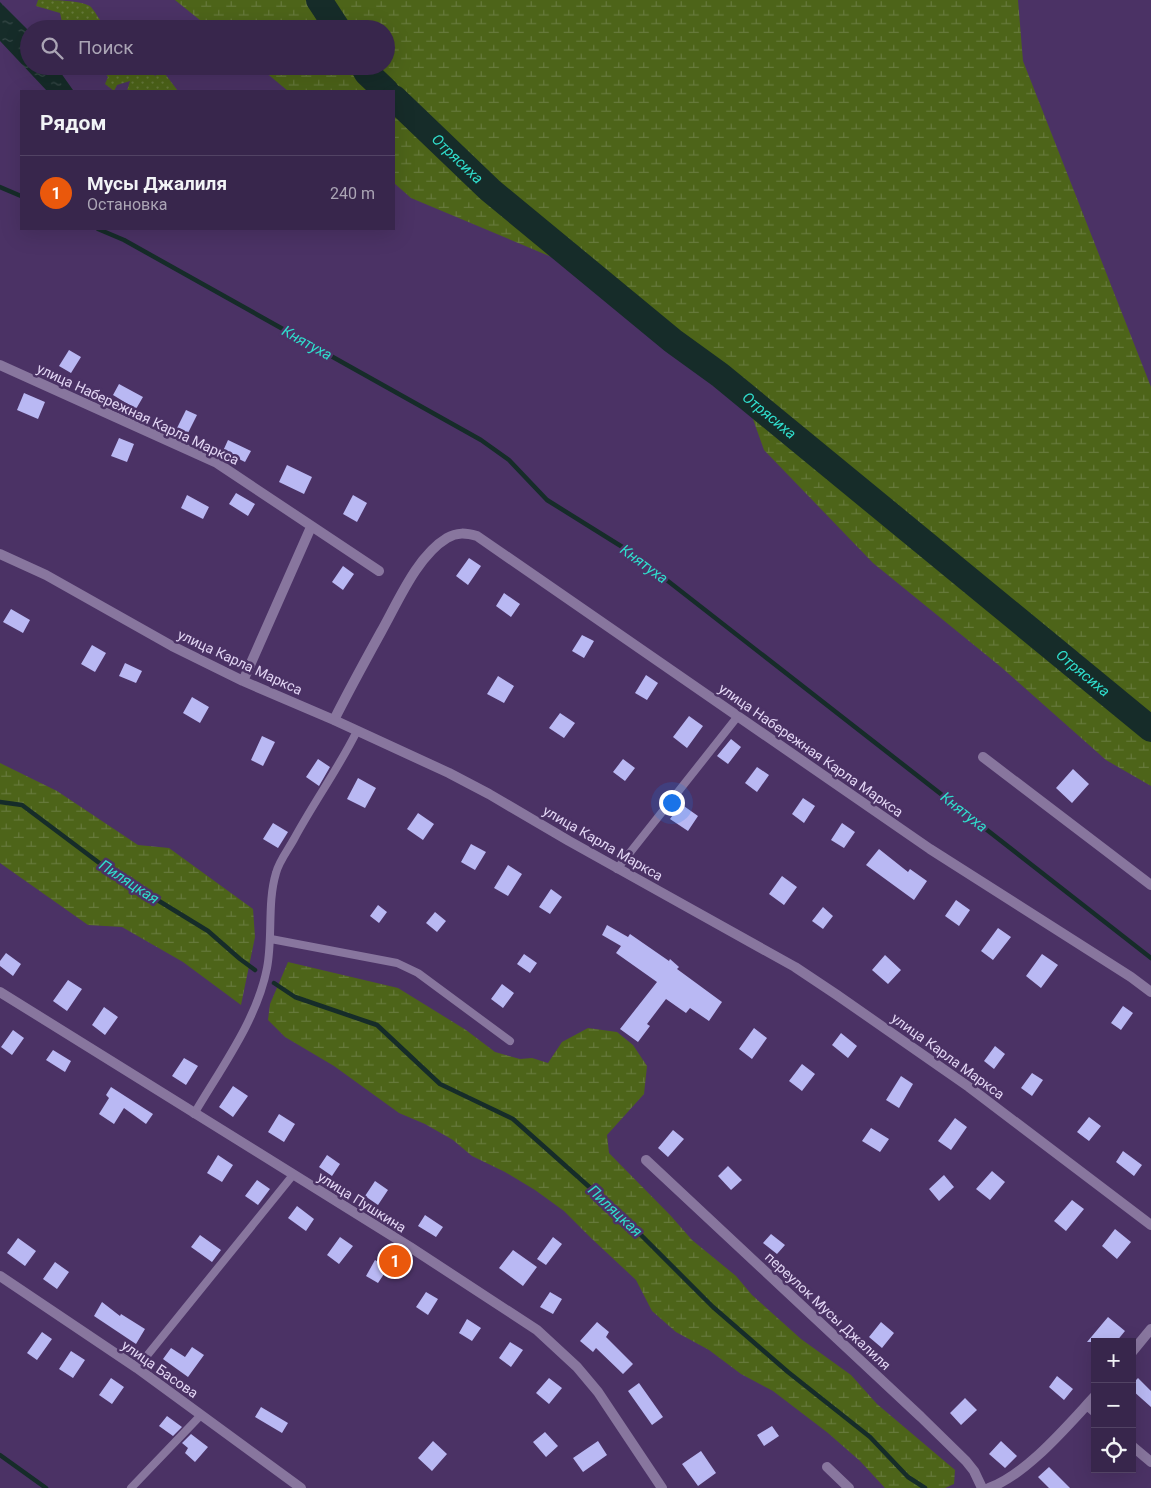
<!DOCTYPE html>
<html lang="ru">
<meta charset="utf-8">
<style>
:root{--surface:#38264c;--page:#433256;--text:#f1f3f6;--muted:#aba5b5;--line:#524364;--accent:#ea580c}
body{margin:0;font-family:Roboto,sans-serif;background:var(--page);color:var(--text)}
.controls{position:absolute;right:15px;bottom:15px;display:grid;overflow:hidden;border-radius:0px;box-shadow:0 5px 20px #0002}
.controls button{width:45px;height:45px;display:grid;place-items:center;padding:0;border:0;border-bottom:1px solid var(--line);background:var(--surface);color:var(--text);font:25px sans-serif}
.you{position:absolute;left:671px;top:802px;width:18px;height:18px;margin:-12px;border:4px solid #fff;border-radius:50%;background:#1a73e8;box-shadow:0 0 0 8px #1a73e833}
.badge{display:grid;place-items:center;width:32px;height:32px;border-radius:50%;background:var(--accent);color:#fff;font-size:16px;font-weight:700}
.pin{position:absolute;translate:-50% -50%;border:2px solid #fff;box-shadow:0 1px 5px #0006}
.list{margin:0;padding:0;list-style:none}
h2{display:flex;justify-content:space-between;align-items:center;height:65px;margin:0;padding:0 20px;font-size:21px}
h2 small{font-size:16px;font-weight:400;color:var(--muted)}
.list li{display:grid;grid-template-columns:32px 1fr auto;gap:15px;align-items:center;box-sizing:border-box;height:75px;padding:0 20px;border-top:1px solid var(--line)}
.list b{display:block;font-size:19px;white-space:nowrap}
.list p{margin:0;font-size:16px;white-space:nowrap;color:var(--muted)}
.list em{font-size:16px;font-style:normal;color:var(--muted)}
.icon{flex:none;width:28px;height:28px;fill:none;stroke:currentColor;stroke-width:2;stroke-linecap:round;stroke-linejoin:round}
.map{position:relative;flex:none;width:1151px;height:1488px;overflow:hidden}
.search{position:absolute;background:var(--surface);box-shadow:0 5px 20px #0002;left:20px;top:20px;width:375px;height:55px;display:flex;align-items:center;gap:12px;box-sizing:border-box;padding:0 18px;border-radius:28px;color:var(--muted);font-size:19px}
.panel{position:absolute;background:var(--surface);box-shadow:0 5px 20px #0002;left:20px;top:90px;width:375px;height:140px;border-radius:0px}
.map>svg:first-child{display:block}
</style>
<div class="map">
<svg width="1151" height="1488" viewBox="0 0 1151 1488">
<defs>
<pattern id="grass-dots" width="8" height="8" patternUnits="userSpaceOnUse" patternTransform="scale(1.25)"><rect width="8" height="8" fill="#4d6419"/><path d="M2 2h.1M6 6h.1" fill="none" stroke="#66793b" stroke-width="1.8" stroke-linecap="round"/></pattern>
<pattern id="wetland-marsh" width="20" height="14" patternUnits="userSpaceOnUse" patternTransform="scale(1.25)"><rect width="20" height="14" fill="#4d6419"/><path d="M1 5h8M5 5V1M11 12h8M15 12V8" fill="none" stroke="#66793b"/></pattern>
<pattern id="water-ripples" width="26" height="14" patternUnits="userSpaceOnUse" patternTransform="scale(1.25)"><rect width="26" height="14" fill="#162c29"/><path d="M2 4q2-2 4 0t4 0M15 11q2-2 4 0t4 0" fill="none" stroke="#384a49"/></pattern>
</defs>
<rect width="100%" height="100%" fill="#4b3265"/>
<!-- grass -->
<path fill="url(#grass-dots)" d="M38,0C51,0 83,0 91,7C101,19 97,21 113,29H53L51,27L62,22L60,13L36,6Z
M100,66H147L155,76L162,70L178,91H127L130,81L117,85L114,91L105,84L108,77Z"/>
<!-- wetland -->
<path fill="url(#wetland-marsh)" d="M175,0H1018L1023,61L1151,387V786L1106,760L1001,667L873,563L764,450L744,394L720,375L630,290L411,198L394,183V91H288L258,66H386V29H211Z
M0,763L57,791L138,845L169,848L253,909L255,937L241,1005L183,962L122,927L88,925L0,863Z
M288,962L398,988L466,1030L495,1052L520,1059L532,1058L548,1063L562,1042L588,1028L617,1032L633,1045L647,1066L644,1094L607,1135L609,1153L671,1216L692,1240L736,1276L752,1295L801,1339L851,1375L877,1404L955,1470L954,1484L945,1488H885L860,1461L828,1433L773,1391L741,1374L709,1350L676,1332L652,1311L636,1280L591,1238L564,1211L535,1190L505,1172L472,1156L453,1140L425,1124L399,1113L334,1066L285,1037L268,1020L270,1004Z"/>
<!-- water -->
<path fill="url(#water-ripples)" d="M0,2L29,31V66H56L73,90L84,91H47L0,41Z"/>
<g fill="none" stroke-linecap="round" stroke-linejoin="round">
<!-- stream -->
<path stroke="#162c29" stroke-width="4.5" d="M0,187L21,196
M98,229L124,240L481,440L509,460L547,500L632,553L1151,958
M0,802L22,805L110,871L208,931L240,959L255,970
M274,983L295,997L377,1025L440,1084L513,1119L623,1217L713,1307L788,1372L870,1437L908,1477L925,1488
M0,1455L46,1488"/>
<!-- river -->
<g stroke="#162c29" stroke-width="26">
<path d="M319,0L338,29"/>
<path d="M363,66L367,73L386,91"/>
<path id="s1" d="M394,98L490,190L673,341L720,375L1151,729"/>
</g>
</g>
<!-- building -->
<path fill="#b9b8f3" d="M69,350L81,357L71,373L59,366Z
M119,384L143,397L136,409L113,395Z
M24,393L45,402L38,419L17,410Z
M186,410L197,415L188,433L177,428Z
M119,438L134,444L127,462L111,456Z
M228,440L251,451L245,462L223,451Z
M287,465L312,477L304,494L279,482Z
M236,493L255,504L248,516L229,504Z
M187,495L209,507L203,519L181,508Z
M353,495L367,503L357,522L343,514Z
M469,558L481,566L468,585L456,576Z
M343,566L354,574L343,590L332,582Z
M504,593L520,604L511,617L496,606Z
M11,609L30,620L23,633L3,622Z
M582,635L594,641L584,658L572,651Z
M92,645L106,653L95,672L81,664Z
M125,663L142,671L136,683L119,676Z
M646,675L658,683L647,700L635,693Z
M498,676L514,686L504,703L487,694Z
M192,697L209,707L200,723L183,713Z
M560,713L575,723L564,738L549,728Z
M689,716L703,726L687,748L673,737Z
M262,736L275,742L263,766L251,760Z
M731,739L741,747L728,764L717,756Z
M318,759L330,767L319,786L306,777Z
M623,759L635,768L625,781L613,772Z
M757,767L769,775L757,792L745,783Z
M1073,769L1089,784L1072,803L1056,788Z
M358,778L376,788L365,808L347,799Z
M803,798L815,806L804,823L792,814Z
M681,804L698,816L688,831L670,819Z
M418,813L434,824L423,840L407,829Z
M273,823L288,832L278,848L263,839Z
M842,823L855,832L844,848L831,840Z
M471,844L486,852L475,870L461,862Z
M879,849L908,872L910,869L927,881L914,900L866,865Z
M508,865L522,874L508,896L494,888Z
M782,876L797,887L784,905L769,894Z
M551,889L562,897L550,914L539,907Z
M956,900L970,910L959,926L945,916Z
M378,905L387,912L379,923L370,916Z
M823,907L833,916L823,929L812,921Z
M435,912L446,921L437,932L426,923Z
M607,925L628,937L630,934L669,961L670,959L679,967L677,969L722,1002L709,1021L690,1008L686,1013L666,999L647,1024L650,1026L638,1042L620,1029L657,982L616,953L621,946L602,935Z
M998,928L1011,937L993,960L981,951Z
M6,953L21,964L13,976L0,966V961Z
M524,954L537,963L530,973L517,964Z
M1042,954L1058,965L1041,988L1026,976Z
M885,955L901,970L888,984L872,970Z
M68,980L82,989L67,1011L53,1001Z
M502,984L514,993L503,1008L491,999Z
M1123,1006L1133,1013L1121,1030L1111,1023Z
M104,1007L118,1017L105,1035L92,1025Z
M754,1028L767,1038L752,1059L739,1049Z
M13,1030L24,1038L12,1055L1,1047Z
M841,1033L857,1046L848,1058L832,1045Z
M995,1046L1005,1054L994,1069L984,1061Z
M53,1050L71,1061L65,1072L46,1060Z
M184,1058L198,1066L186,1085L172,1076Z
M802,1064L815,1074L802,1091L789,1081Z
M1032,1073L1043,1080L1032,1096L1021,1088Z
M901,1076L913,1084L899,1108L886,1100Z
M233,1086L248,1096L233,1117L219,1107Z
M111,1087L153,1114L146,1124L124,1108L114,1124L99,1114L109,1098L106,1095Z
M279,1114L295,1124L284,1142L268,1132Z
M1089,1117L1101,1126L1089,1141L1077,1132Z
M955,1118L967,1127L951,1150L938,1141Z
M871,1128L889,1139L880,1152L862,1141Z
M673,1130L684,1139L668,1157L658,1148Z
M1123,1151L1142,1165L1134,1176L1116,1162Z
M218,1155L233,1165L222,1182L207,1173Z
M327,1155L340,1164L332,1176L319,1167Z
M728,1166L742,1180L731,1190L718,1176Z
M992,1171L1005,1182L990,1200L976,1189Z
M944,1175L954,1187L939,1201L929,1189Z
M257,1180L270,1189L258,1205L245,1196Z
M375,1181L388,1190L378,1205L365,1196Z
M1072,1200L1084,1209L1066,1231L1054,1221Z
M297,1206L314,1219L306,1231L288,1218Z
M425,1215L443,1227L436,1237L418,1226Z
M1115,1229L1131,1242L1117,1259L1102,1246Z
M771,1234L785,1245L777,1254L763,1243Z
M200,1235L221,1250L212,1262L191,1247Z
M340,1237L353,1246L339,1264L327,1255Z
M553,1237L562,1244L546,1265L537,1259Z
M18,1238L36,1251L25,1266L7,1253Z
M513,1250L537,1267L523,1286L499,1268Z
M375,1260L388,1268L378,1283L366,1276Z
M55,1262L69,1272L57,1289L43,1279Z
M426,1292L438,1299L428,1315L416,1307Z
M550,1292L562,1299L553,1314L540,1307Z
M102,1302L120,1316L121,1314L145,1329L136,1344L94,1316Z
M1108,1317L1125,1331L1116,1342H1087Z
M467,1319L481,1328L472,1341L459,1333Z
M597,1322L609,1332L606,1337L633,1364L623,1374L596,1348L593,1352L580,1341Z
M881,1322L894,1333L882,1348L869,1337Z
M42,1332L52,1339L37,1360L27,1353Z
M510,1342L523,1350L511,1367L499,1358Z
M192,1347L204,1355L188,1377L163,1359L171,1348L185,1357Z
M71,1351L85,1360L73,1378L59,1369Z
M1057,1376L1073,1389L1064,1400L1049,1387Z
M111,1378L124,1387L112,1404L99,1395Z
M549,1378L562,1388L549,1404L536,1393Z
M1138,1378L1151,1391V1407L1132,1390V1384Z
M639,1383L663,1417L652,1425L628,1391Z
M965,1398L977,1410L961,1425L950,1413Z
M261,1407L288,1423L282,1433L255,1417Z
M167,1416L182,1427L173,1436L159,1426Z
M772,1426L779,1436L764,1446L757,1435Z
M545,1432L558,1446L546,1457L533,1442Z
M191,1434L208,1447L195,1462L185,1453L188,1448L182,1443Z
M433,1441L447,1454L432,1471L418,1458Z
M598,1441L607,1455L583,1472L573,1458Z
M1001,1441L1017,1456L1005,1468L989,1454Z
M701,1451L716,1473L698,1486L682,1464Z
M1049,1467L1070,1488H1049L1038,1477Z"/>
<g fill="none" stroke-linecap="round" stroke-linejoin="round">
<!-- service -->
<path stroke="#88769e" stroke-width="8" d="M617,869L738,716
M271,939L397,963L418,973L510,1041
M194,1114C221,1068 257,1020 267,968C273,937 267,903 276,873C279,861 288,850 294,839C314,802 338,769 357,731
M137,1368L293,1175
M131,1488L201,1415"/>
<!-- minor -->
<path stroke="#88769e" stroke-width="10" d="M0,365L217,463L379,571
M0,554L46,575L172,646L243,681L334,720L449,773L489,794L569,841L795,967L837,995L969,1087L1151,1225
M243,681L311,527
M334,720C349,690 365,661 381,632C398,602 417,556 447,538C457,532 466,533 477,536L930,849L1131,977L1151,992
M983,757L1151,885
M646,1160L921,1417L966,1461L974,1471L982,1488
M0,1276L137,1368L301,1488
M1132,1352L1151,1329
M1087,1405L1095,1412
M1132,1446L1151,1462
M827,1467L849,1488
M989,1488C1027,1474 1067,1426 1095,1396"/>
<!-- tertiary -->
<path stroke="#88769e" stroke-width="10" d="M0,992L410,1247L537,1330L577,1367L598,1392L662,1488"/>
</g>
<g text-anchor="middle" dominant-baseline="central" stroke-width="5" stroke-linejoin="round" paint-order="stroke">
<!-- street labels -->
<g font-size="14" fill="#e3d6f5" stroke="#4b3265">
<text transform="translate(138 414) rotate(25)">улица Набережная Карла Маркса</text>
<text transform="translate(240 662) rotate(25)">улица Карла Маркса</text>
<text transform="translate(811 750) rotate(35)">улица Набережная Карла Маркса</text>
<text transform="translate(603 843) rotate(30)">улица Карла Маркса</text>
<text transform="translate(948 1056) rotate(36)">улица Карла Маркса</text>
<text transform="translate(362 1202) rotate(32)">улица Пушкина</text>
<text transform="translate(828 1311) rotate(43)">переулок Мусы Джалиля</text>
<text transform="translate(160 1369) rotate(35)">улица Басова</text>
</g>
<!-- water labels -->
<g font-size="15" font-style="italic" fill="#30decd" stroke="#4b3265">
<text stroke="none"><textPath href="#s1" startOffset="88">Отрясиха</textPath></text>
<text transform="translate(307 343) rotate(29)">Княтуха</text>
<text stroke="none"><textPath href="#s1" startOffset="492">Отрясиха</textPath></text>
<text transform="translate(644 564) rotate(36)">Княтуха</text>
<text stroke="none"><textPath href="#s1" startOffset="898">Отрясиха</textPath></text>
<text transform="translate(964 812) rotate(38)">Княтуха</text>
<text transform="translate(129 882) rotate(33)">Пиляцкая</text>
<text transform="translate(615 1211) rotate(43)">Пиляцкая</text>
</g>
</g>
</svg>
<div class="controls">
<button>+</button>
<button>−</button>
<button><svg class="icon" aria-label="locate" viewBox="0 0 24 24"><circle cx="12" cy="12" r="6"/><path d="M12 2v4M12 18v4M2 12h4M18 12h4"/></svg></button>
</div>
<div class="you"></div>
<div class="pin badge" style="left:395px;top:1261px">1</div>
<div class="search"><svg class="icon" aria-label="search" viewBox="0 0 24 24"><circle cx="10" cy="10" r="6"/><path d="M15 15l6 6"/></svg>Поиск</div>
<section class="panel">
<h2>Рядом<small></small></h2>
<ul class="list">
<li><span class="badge">1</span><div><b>Мусы Джалиля</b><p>Остановка</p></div><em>240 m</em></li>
</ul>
</section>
</div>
